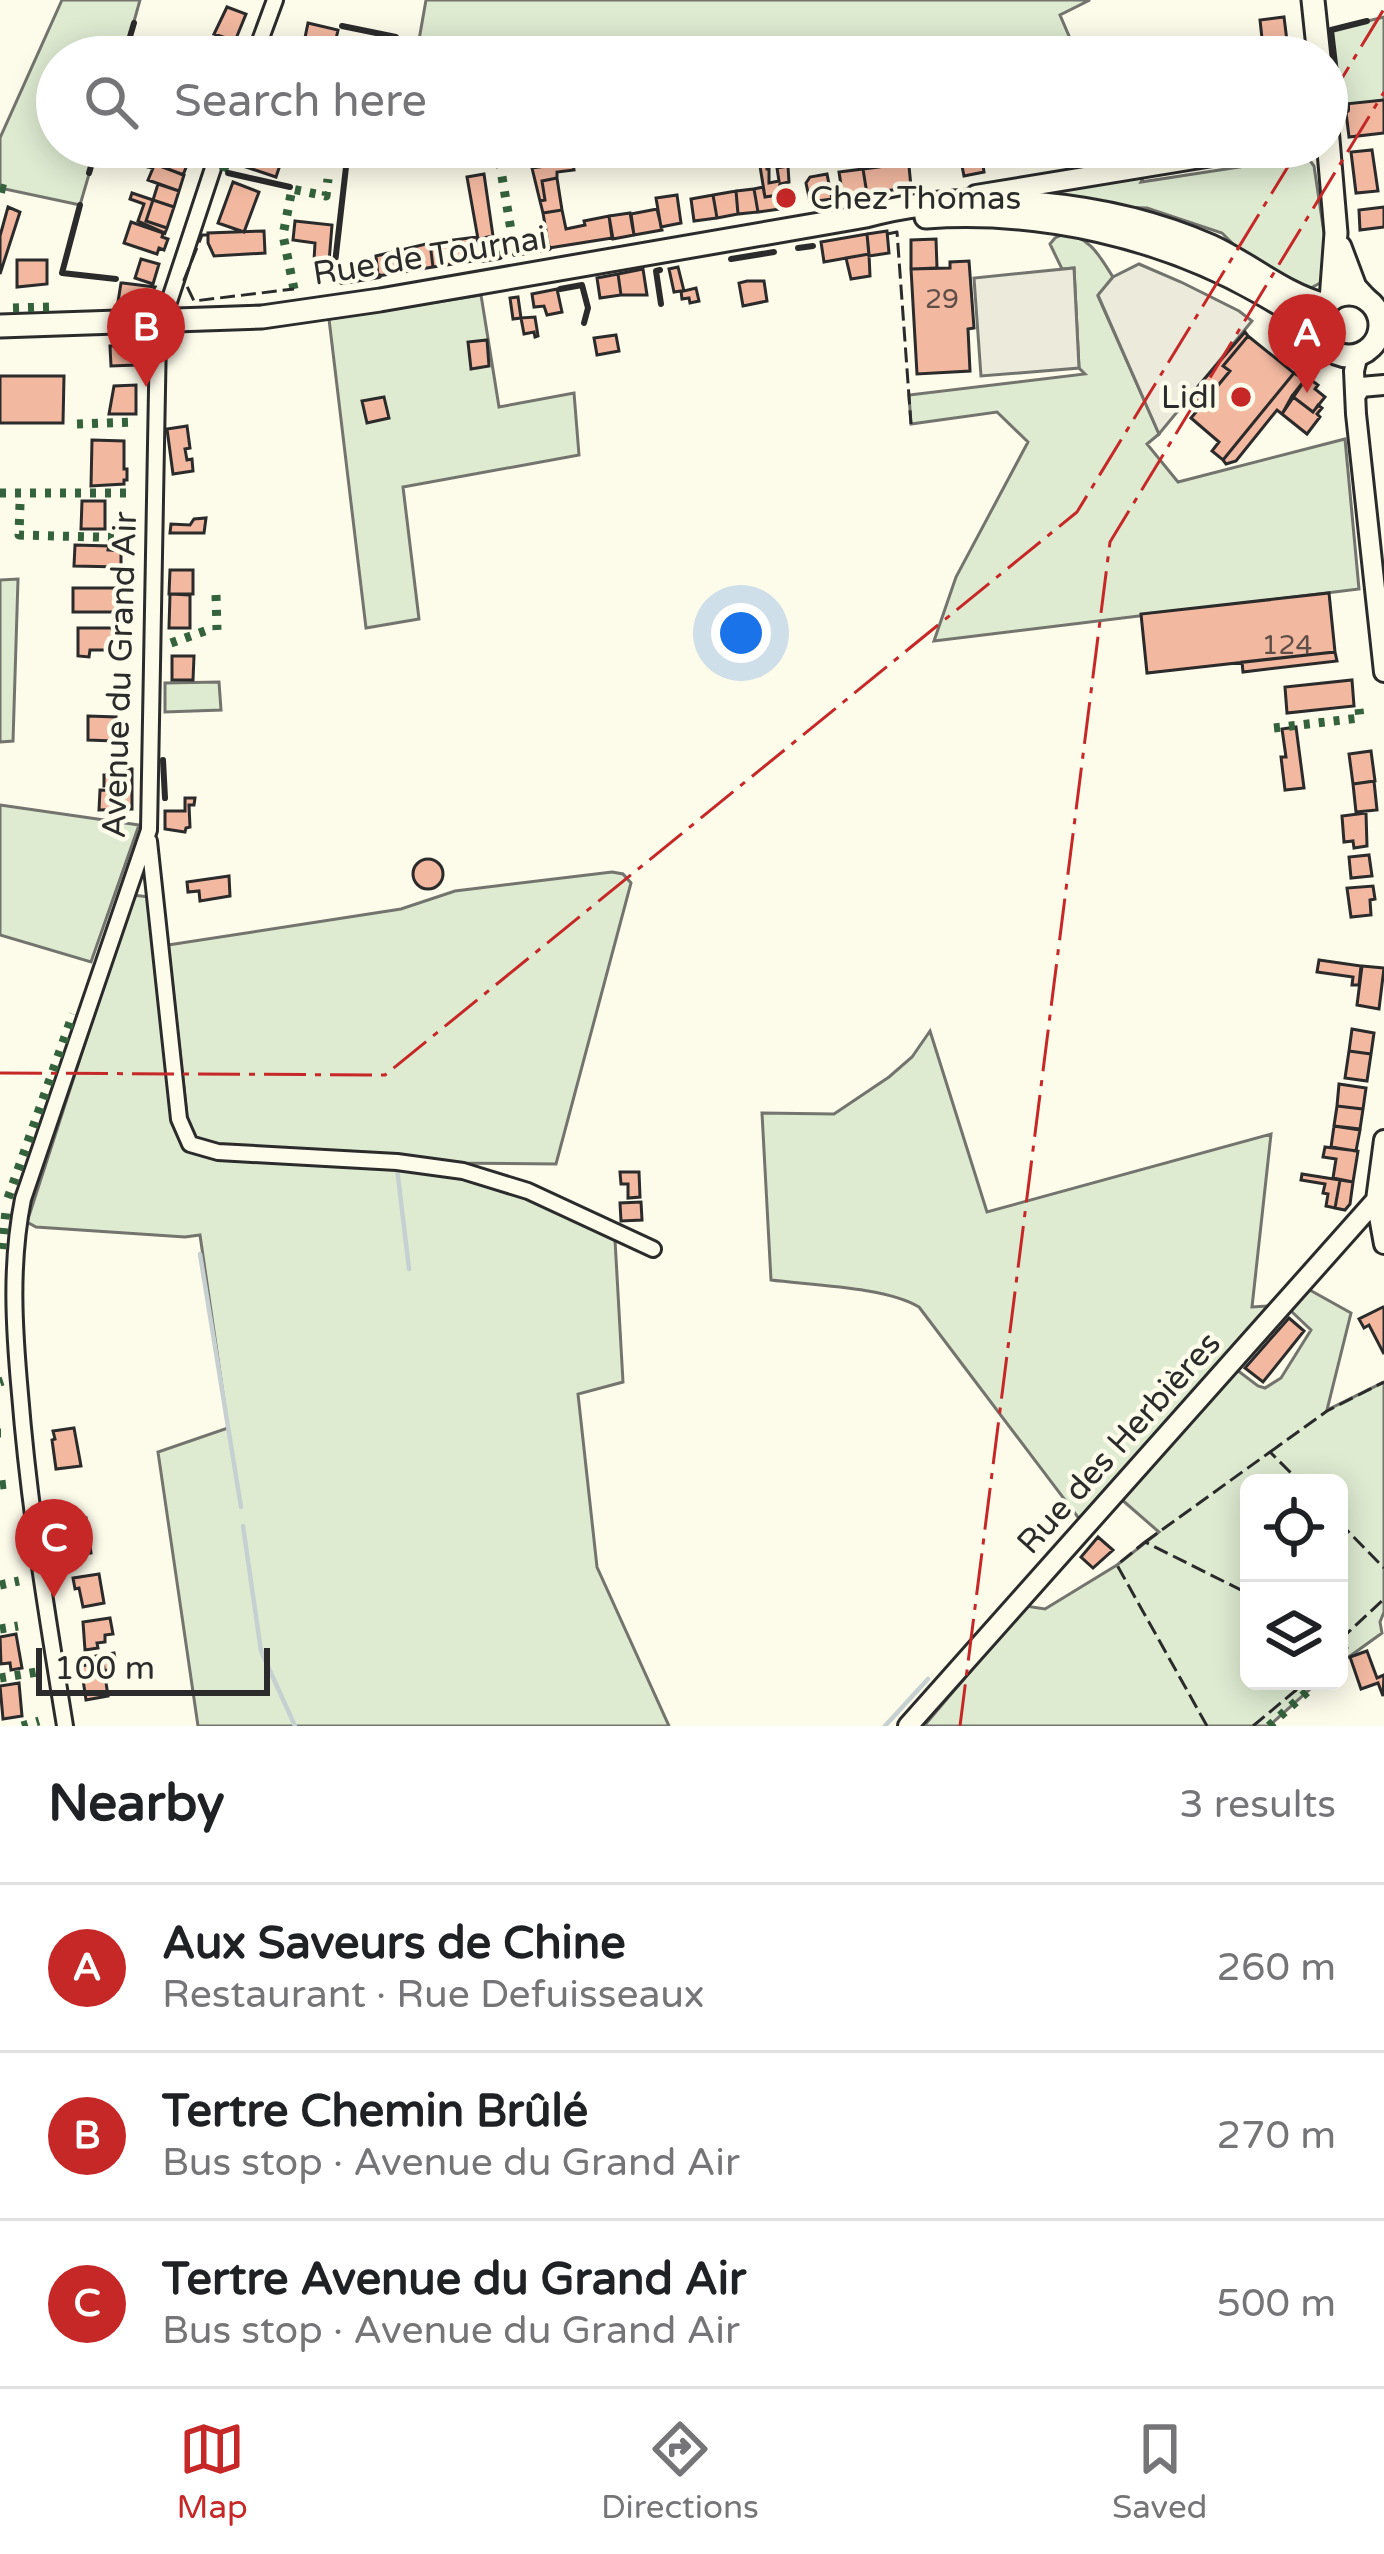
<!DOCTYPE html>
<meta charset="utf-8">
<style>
:root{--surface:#fff;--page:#f6f6f6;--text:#202124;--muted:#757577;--line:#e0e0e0;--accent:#c62828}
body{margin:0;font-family:"Varela Round",sans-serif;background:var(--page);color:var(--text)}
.controls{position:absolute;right:36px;bottom:36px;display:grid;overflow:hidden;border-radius:18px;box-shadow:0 6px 30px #0003}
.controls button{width:108px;height:108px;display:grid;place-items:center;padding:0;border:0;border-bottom:3px solid var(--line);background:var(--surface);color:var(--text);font:60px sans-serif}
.scale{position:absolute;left:36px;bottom:30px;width:234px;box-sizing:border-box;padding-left:12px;border:6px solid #2b2b2b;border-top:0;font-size:33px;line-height:42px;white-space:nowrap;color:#2b2b2b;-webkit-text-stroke:9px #fdfbea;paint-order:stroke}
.you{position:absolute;left:741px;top:633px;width:42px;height:42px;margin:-30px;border:9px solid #fff;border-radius:50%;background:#1a73e8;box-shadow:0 0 0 18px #1a73e833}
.badge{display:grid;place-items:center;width:78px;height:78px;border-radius:50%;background:var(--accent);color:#fff;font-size:39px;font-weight:700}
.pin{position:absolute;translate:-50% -99px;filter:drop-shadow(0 3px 6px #0008)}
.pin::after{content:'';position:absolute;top:63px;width:42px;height:36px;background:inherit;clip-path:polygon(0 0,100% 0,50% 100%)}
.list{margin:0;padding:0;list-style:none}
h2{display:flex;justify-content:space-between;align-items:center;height:156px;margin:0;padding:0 48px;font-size:51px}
h2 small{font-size:39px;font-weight:400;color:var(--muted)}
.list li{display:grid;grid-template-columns:78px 1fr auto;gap:36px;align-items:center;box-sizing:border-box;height:168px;padding:0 48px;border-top:3px solid var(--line)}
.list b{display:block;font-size:45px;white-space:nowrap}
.list p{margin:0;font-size:39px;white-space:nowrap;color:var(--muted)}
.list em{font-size:39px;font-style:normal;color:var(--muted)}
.icon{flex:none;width:66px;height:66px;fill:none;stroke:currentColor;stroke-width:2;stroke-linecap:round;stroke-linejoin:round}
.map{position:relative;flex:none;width:1384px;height:1726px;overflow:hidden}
.search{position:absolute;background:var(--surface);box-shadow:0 6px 30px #0003;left:36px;right:36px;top:36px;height:132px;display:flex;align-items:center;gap:30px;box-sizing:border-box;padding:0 42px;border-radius:66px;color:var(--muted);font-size:45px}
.sheet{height:660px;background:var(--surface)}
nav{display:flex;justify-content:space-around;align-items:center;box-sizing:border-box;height:168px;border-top:3px solid var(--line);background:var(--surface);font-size:33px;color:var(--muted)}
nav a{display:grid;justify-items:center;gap:6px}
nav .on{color:var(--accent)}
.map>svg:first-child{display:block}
</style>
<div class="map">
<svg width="1384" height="1726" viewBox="0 0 1384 1726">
<rect width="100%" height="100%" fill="#fdfbea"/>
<!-- green -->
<path fill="#deebd1" stroke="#74746e" stroke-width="3" d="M62,0H140L124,57H57V147H97L80,205L0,188V138Z
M426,0H1090L1060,15L1078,57H416Z
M1384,17V100L1340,107L1331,30Z
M1292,151L1306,155L1314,166L1329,266L1320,283L1311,288H1298L1255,266L1222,233L1147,208L1118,207L1056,196L1057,189L1145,174L1141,182L1278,161L1283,152Z
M1064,234C1090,236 1100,257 1113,277L1098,296L1159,434L1147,444L1178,482L1345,439L1359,589L934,641L956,577L1028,442L997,412L911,424L909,395L1085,374L1079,368L1074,268L1062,269L1050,244L1055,238Z
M481,295L499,407L574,393L579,455L403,487L419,619L366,628L329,319Z
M18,579L13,741L0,742V580Z
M219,682L221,710L165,712V683Z
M0,805L139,825L91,962L0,935Z
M612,872L623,874L631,883L556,1164L441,1163L203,1146L189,1134L168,945L401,909L455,891Z
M133,895L149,897L173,1113C178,1138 186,1151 212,1157L397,1168L452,1175L506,1188L615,1240L623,1382L578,1394L597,1567L669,1726H198L158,1452L228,1428L200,1235L185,1237L36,1227L27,1222Z
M930,1031L987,1212L1271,1134L1252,1307L1269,1306L1080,1520L919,1307C887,1287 810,1285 771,1280L762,1113L834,1114L889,1077L912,1057Z
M1308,1289L1351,1313L1327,1410L1384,1382V1612L1380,1622L1382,1633L1339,1664V1483H1249V1681H1319L1269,1726H924L1026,1606L1045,1609L1117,1565L1159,1532L1121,1499L1237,1370L1258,1386L1265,1388L1281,1378L1311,1330L1290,1310Z"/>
<!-- parking -->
<path fill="#eceadb" stroke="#74746e" stroke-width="3" d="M1139,264L1181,282L1239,311L1252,321L1159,434L1098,295L1113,277Z
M1074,268L1079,368L981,376L974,278Z"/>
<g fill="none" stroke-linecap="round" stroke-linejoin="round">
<!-- stream -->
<path stroke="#c7d0d0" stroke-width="4.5" d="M397,1168L409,1269
M200,1254L241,1507
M243,1526L261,1651L295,1726
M885,1726L928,1679"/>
</g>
<!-- building -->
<path fill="#f2b8a0" stroke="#2b2b2b" stroke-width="3" d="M227,7L246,14L235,41L214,34Z
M1284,17L1287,41L1292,40L1295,57H1264L1260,20Z
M308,23L338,30L332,57H301Z
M1384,100V133L1349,137L1345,104Z
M246,147L283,156L276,177L240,165Z
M593,149L594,160L555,163L556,152Z
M1372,150L1378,191L1356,193L1351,152Z
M155,152L187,165L183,175L151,162Z
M981,152L984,172L964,176L960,156Z
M908,155L911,187L867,194L863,169L879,167L878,159Z
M765,159L767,169H769V183L779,181L777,168L788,166L789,182L780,184L778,195L765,197L759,160Z
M149,162L184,175L179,191L148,180L153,168L148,167Z
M573,162L574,170L557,172V178L542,181L545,200L540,201L532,168Z
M863,169L867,194L843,198L839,172Z
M484,174L493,236L478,239L467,177Z
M827,174L832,199L810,202L806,183L810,177Z
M557,178L562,210L543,213L540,201L545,200L542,181Z
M233,182L259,192L244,232L218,223Z
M158,184L179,191L174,207L153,200Z
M763,187L765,197L778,195L780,209L758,212L754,189Z
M754,189L758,212L738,214L736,191Z
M736,191L738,214L717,218L713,195Z
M132,193L153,200L146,221L167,228L165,233L138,221L144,204L130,199Z
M677,195L681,223L661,227L656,198Z
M713,195L717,218L694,221L691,199Z
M153,200L174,207L167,228L146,221Z
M8,207L20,212L0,274V236Z
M1384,207V227L1360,230L1359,210Z
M657,209L662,230L634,235L631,214Z
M562,210L566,229L585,225L584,221L609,216L612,238L549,248L543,213Z
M630,213L634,235L613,239L609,216Z
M295,221L332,225L329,262L314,261L315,243L293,240Z
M131,222L166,234L163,233L162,237L168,239L164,250L159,248L157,254L124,243Z
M264,231L265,253L214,256L208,243V233Z
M887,231L889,253L869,256L867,234Z
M867,234L869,254L824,262L821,242Z
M477,237L480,260L433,267L430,243Z
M936,239L937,268L911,269V240Z
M430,243L433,267L378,276L376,256Z
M869,254L870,276L851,279L846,258Z
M141,259L159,264L153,284L135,278Z
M17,260H47V284L17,287Z
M969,261L974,328L968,329L970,371L917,374L911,269L950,268V262Z
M678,267L684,291L696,288L699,301L690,303L689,298L682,299L681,291L674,292L669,269Z
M643,269L647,295H621L618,274Z
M618,274L621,295L600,298L597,278Z
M747,281H764L767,301L743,306L739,283Z
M121,283H123L155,287L147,302H118Z
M557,289L562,312L547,315L544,306L534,307L532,294Z
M518,297L521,318L535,317L538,336L535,337L534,332L524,334L521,318L513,319L510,298Z
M1245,332L1248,336L1223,366L1230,371L1199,408L1188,398Z
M616,335L619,351L597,355L594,338Z
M1248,336L1294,373L1223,460L1212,451L1219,442L1191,418L1230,371L1223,366Z
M487,340L489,366L471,369L468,342Z
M133,345L136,348V365L111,366L110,346Z
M1294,373L1305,380L1282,414L1277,410L1236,461L1226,464L1223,460Z
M0,376H64L63,423H0Z
M1307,377L1318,385L1315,389L1325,397L1313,412L1292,396Z
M136,385V414H109L114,386Z
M1292,396L1313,412L1318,405L1322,408L1317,414L1320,417L1307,434L1282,414Z
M384,397L389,418L367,423L362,401Z
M187,426L190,448L185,449L187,460L192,459L193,471L173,474L167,429Z
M92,440L124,441V469H127V480H124V484L91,486Z
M82,501H105V529H81Z
M206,518L204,533H170L171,524L190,525L194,519Z
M75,545L109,546L108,550L121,551V567L74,566Z
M170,570H193V594H169Z
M73,588H121V612H73Z
M1329,593L1335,652L1147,673L1141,614Z
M170,594L190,595V628H169Z
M78,628H115V650H90L89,657L78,656Z
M1335,652L1337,661L1243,672L1242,662Z
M172,656H194L193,680H172Z
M1352,680L1354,706L1287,713L1285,687Z
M88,716L116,717L114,741L88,740Z
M1296,727L1304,788L1285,790L1281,757H1286L1282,729Z
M1371,751L1375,781L1353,784L1349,754Z
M111,768L132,769V792L110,791L111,786H104V775H111Z
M1374,781L1377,810L1356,812L1353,784Z
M100,790L132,792V809L99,810Z
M185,798H195L194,805H189L190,827L186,828L185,832L165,829V811H185Z
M1366,813L1367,846L1354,848L1353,841L1344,842L1342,816Z
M1369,855L1372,876L1351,878L1349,857Z
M413 874a15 15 0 1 1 30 0a15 15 0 1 1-30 0Z
M229,876L230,896L200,901L199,891L188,892L187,882Z
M1373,886L1375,899L1370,900L1371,915L1351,917L1347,888Z
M1319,960L1361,966L1359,985H1352L1353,977L1317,972Z
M1362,966L1384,968L1379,1009L1357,1005Z
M1352,1029L1374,1033L1371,1054L1349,1051Z
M1349,1051L1371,1054L1367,1081L1345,1078Z
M1339,1084L1366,1088L1363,1109L1337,1106Z
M1337,1106L1363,1109L1360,1129L1334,1126Z
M1334,1126L1360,1130L1356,1151L1331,1147Z
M1325,1147L1358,1151L1353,1182L1333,1178L1336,1159L1323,1157Z
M620,1172H639L640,1197L628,1198V1184H621Z
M1302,1174L1340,1180L1335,1208L1326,1206L1328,1194L1323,1193L1325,1184L1301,1180Z
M1340,1180L1353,1182L1350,1204L1345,1210L1335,1208Z
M641,1202L642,1220L621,1221L620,1203Z
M1383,1307L1384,1308V1354L1369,1325L1364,1328L1359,1319Z
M1289,1318L1304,1331L1263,1382L1245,1368Z
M74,1428L81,1466L56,1469L52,1440L55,1439L53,1431Z
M86,1518L91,1553L70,1556L65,1521Z
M1098,1537L1113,1550L1093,1568L1081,1557Z
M99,1574L104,1603L83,1607L79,1588L75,1589L73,1578Z
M110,1618L113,1634L105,1635V1642L97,1643L98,1648L85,1650L83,1622Z
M16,1634L22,1668L11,1670L10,1663L1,1664L0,1637Z
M1367,1651L1377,1678L1384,1675L1383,1696L1378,1683L1361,1689L1350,1657Z
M114,1653L117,1668L104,1671L103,1662L81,1666L79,1659Z
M103,1662L108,1696L86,1700L81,1666Z
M19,1683L22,1716L3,1719L0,1686Z"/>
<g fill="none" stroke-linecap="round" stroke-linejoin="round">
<defs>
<path id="minor" d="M254,57L275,0
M149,841L179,1119L190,1144L218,1152L397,1162L463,1171L528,1191L653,1249
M65,1726C47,1615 29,1506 20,1394C14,1328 10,1264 23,1199L149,830L158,335L220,147"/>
<path id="tertiary" d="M976,195L1267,147
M1358,354L1354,371L1356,414L1384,672
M1356,395L1361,387L1384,385
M1384,1140L1376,1200L1384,1244
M908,1726L1376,1200"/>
<path id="secondary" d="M1313,0L1319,57
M1327,128L1336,233L1331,300
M1340,247L1355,287L1366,299"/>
<path id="primary" d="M926,217C1040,209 1160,236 1259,292C1280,304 1303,317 1320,336
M1318 325a31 31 0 1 1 62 0a31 31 0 1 1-62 0Z
M0,326L262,317L380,300L866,216C971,187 1111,202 1211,246C1250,264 1283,294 1325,305"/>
</defs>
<!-- minor casing -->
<use href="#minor" stroke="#2b2b2b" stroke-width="20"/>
<!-- tertiary casing -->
<use href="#tertiary" stroke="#2b2b2b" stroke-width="24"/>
<!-- secondary casing -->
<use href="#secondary" stroke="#2b2b2b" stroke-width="27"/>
<!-- primary casing -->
<use href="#primary" stroke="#2b2b2b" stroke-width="27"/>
<!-- minor -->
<use href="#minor" stroke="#fdfbea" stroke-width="14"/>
<!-- tertiary -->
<use href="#tertiary" stroke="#fdfbea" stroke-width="18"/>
<!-- secondary -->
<use href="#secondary" stroke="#fdfbea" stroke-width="21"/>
<!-- primary -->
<use href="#primary" stroke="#fdfbea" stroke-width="21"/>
<!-- hedge -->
<path stroke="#34623c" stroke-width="9" stroke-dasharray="6 9" stroke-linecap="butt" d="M275,147L298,156
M497,147L515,254
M1031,163L1072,156
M223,171L233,147
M0,188L13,191
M497,236L500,257
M294,289L283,235L292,189L326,196L328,179
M13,308L51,307
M77,424L133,422
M0,493H126
M20,504L19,535L134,538
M216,595L217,630
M171,643L205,631
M1274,728L1360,718L1359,709
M8,1198L73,1014
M2,1249L6,1211
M0,1382L3,1381
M0,1433H1
M0,1485L9,1484
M0,1585L19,1581
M0,1629L18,1626
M1339,1664L1343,1660
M0,1678L37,1672
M22,1726L39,1721
M1269,1726L1319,1681"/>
<!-- fence -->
<path stroke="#2b2b2b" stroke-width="3" stroke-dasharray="15 6" stroke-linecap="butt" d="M887,234L897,232L911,424
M209,235H202L184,280L194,301L294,289
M1270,1452L1327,1411L1384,1382
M1339,1522L1384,1568
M1145,1542L1270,1452L1301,1483
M1339,1640L1347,1648L1339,1655
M1340,1640L1384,1599
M1207,1726L1117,1565L1145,1542L1249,1594
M1253,1726L1307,1681"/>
<!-- wall -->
<path stroke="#2b2b2b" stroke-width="6" d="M342,26L396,37
M124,57L134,23
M234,57L240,42L235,41
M1347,110V106L1340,107L1331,30L1367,21
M1081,147L1083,154L1093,153
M190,158L194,159L198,147
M89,173L97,147
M228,173L290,187
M80,205L62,273L116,279
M798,248L813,246
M515,254L549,248
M731,259L774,252
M481,260L500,257
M660,270L656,271L661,304
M334,272L346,167
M342,282L379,276
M560,289L582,285L588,308L584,323
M163,760L165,798"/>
<!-- power -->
<path stroke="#c62828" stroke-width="3" stroke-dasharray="42 9 6 9" stroke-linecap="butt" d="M1327,103L1384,9
M0,1073L385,1075L1077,512L1300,147
M960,1726L1110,542L1384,92"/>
</g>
<!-- markers -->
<g fill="#c62828" stroke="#fdfbea" stroke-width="4.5">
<circle cx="786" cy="198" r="12"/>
<circle cx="1241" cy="397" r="12"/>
</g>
<g text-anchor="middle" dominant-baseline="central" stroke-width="9" stroke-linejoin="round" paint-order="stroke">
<!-- number labels -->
<g font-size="27" fill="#5d4e48">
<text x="942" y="299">29</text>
<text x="1287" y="645">124</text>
</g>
<!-- poi labels -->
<g font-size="33" fill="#2b2b2b" stroke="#fdfbea" text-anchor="start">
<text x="810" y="198">Chez Thomas</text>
<text x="1217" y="397" text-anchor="end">Lidl</text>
</g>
<!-- street labels -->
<g font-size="33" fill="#2b2b2b" stroke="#fdfbea">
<text transform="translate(430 256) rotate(-9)">Rue de Tournai</text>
<text transform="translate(120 675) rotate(-88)">Avenue du Grand Air</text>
<text transform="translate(1119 1443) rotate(-48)">Rue des Herbières</text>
</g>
</g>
</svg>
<div class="controls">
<button><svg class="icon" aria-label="locate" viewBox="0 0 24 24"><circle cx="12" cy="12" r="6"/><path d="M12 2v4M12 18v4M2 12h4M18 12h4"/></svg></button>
<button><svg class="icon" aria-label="layers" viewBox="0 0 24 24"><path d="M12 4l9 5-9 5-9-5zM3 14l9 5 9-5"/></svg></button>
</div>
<div class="scale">100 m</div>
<div class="you"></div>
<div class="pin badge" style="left:1307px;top:393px">A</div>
<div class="pin badge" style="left:146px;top:387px">B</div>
<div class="pin badge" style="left:54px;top:1598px">C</div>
<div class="search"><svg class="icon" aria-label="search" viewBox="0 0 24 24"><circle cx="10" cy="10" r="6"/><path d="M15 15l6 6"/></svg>Search here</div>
</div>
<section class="sheet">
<h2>Nearby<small>3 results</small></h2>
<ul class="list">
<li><span class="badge">A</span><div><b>Aux Saveurs de Chine</b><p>Restaurant · Rue Defuisseaux</p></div><em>260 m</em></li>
<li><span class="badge">B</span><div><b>Tertre Chemin Brûlé</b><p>Bus stop · Avenue du Grand Air</p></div><em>270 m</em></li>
<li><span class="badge">C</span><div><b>Tertre Avenue du Grand Air</b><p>Bus stop · Avenue du Grand Air</p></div><em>500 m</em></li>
</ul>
</section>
<nav>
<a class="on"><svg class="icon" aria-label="map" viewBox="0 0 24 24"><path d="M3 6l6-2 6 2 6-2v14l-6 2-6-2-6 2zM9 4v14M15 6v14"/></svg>Map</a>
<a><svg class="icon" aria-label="directions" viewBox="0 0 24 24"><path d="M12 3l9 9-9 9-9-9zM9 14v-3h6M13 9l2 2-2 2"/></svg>Directions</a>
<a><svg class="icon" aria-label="saved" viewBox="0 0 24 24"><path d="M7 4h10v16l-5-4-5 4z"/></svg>Saved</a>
</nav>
